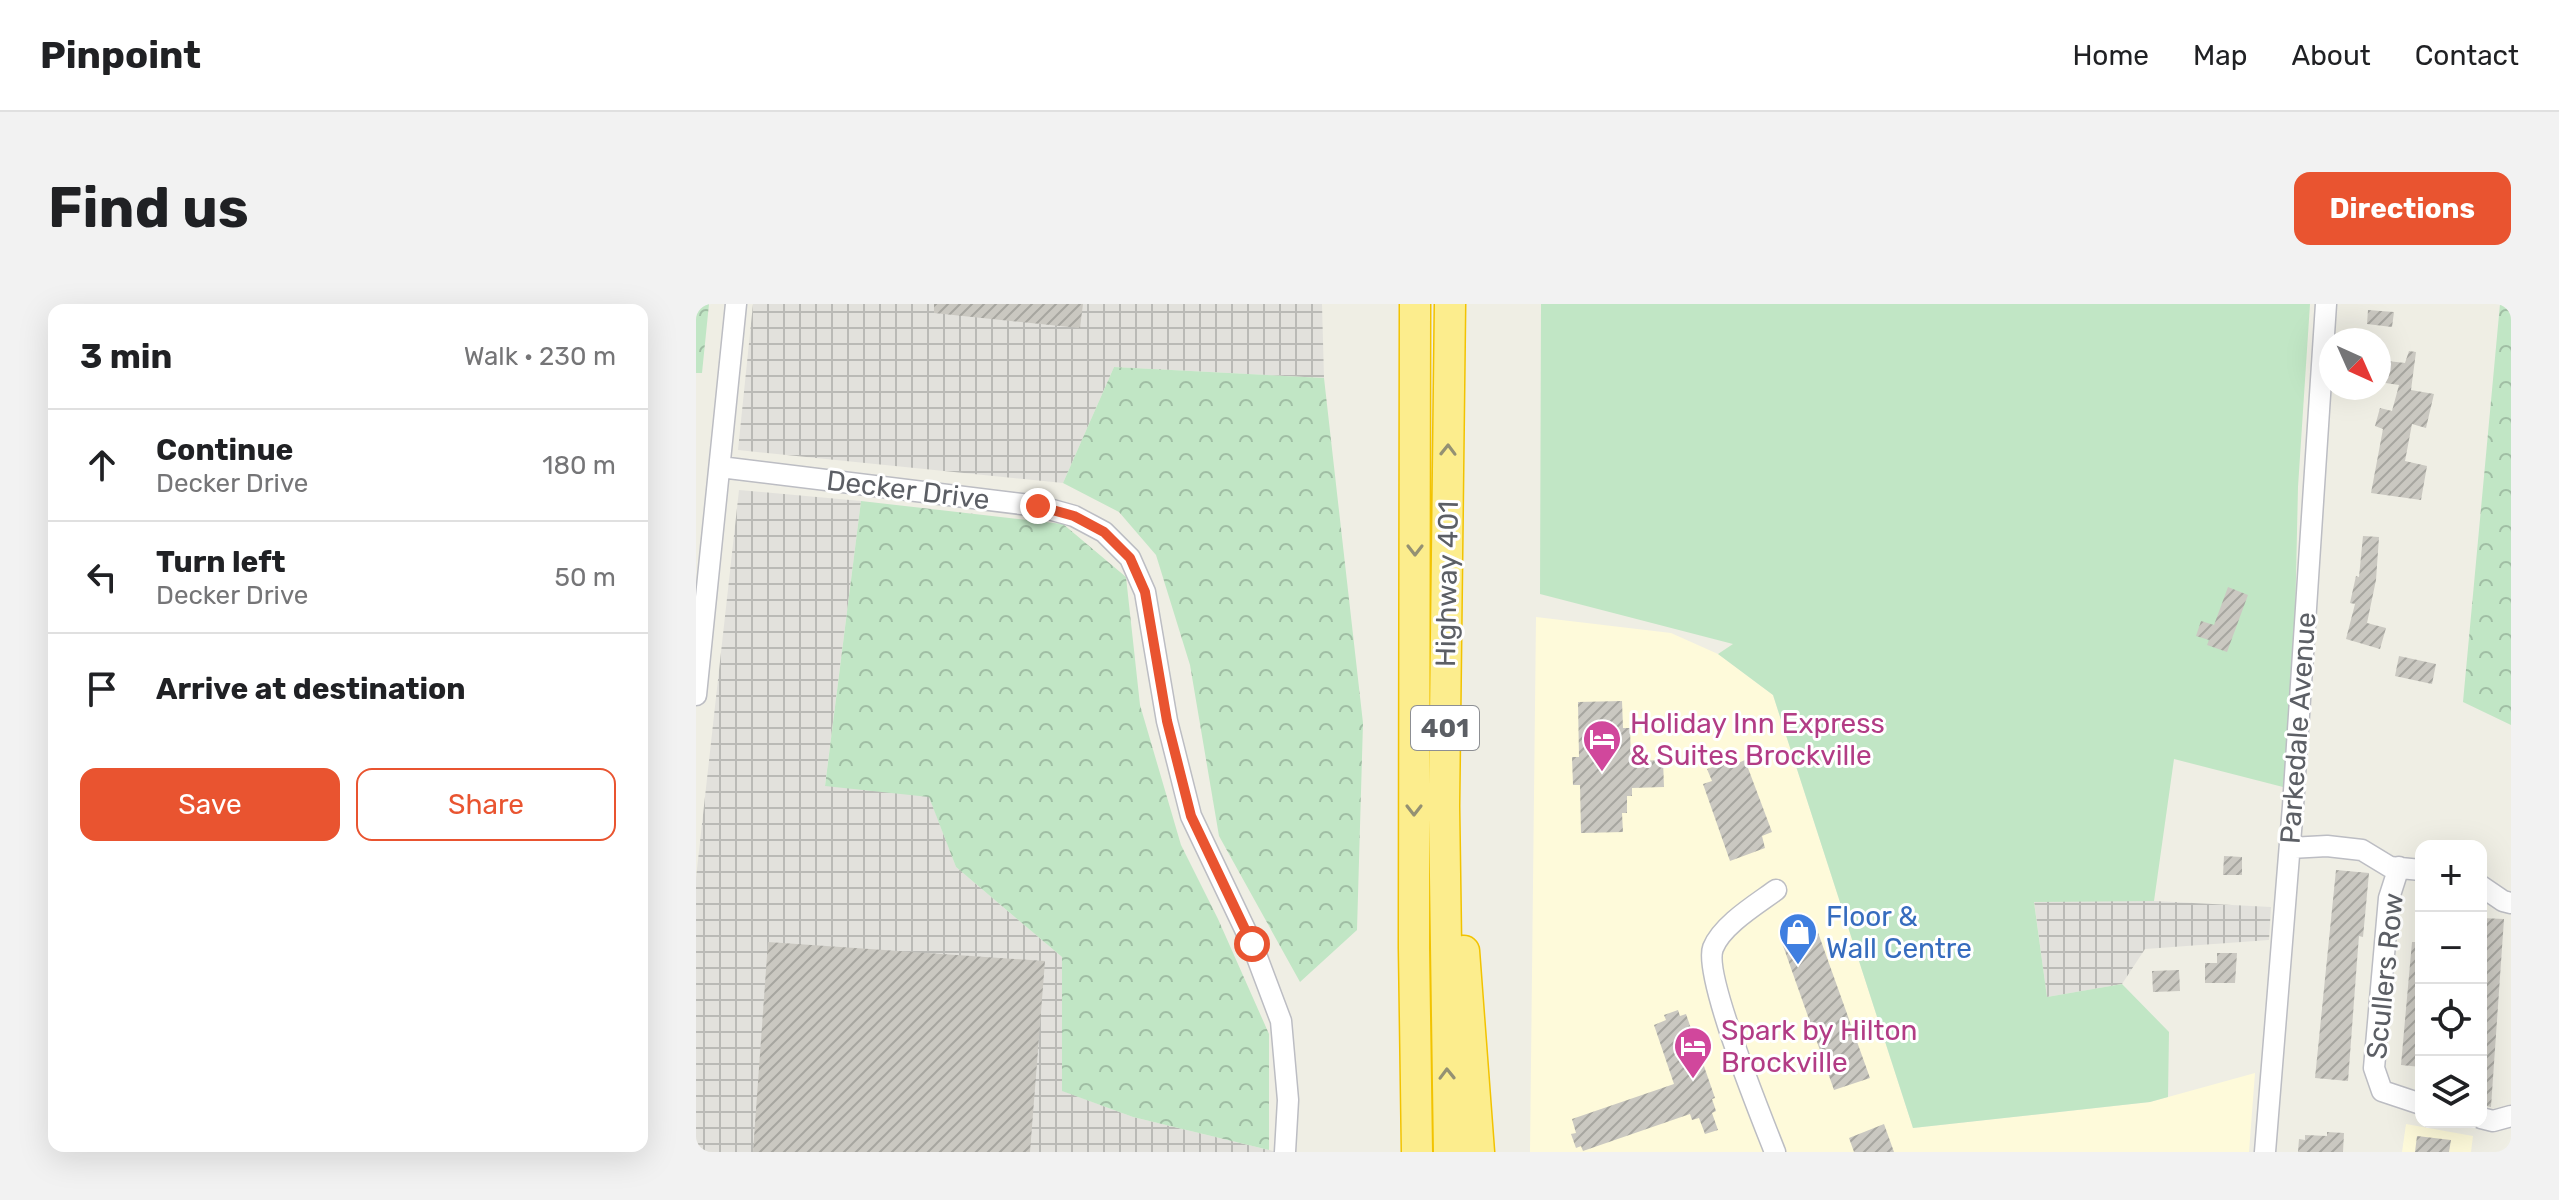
<!DOCTYPE html>
<meta charset="utf-8">
<style>
:root{--surface:#fff;--page:#f2f2f2;--text:#202124;--muted:#757577;--line:#e0e0e0;--accent:#e95430}
body{margin:0;font-family:Rubik,sans-serif;background:var(--page);color:var(--text)}
.controls{position:absolute;right:24px;bottom:24px;display:grid;overflow:hidden;border-radius:16px;box-shadow:0 8px 32px #0002}
.controls button{width:72px;height:72px;display:grid;place-items:center;padding:0;border:0;border-bottom:2px solid var(--line);background:var(--surface);color:var(--text);font:40px sans-serif}
.compass{position:absolute;left:1623px;top:24px;width:72px;height:72px;border-radius:50%;background:var(--surface);box-shadow:0 8px 32px #0002;rotate:135deg}
.stop{position:absolute;width:24px;height:24px;margin:-18px;border:6px solid #e95430;border-radius:50%;background:#fff}
.stop.end{background:#e95430;border-color:#fff;box-shadow:0 2px 8px #0008}
.list{margin:0;padding:0;list-style:none}
h2{display:flex;justify-content:space-between;align-items:center;height:104px;margin:0;padding:0 32px;font-size:34px}
h2 small{font-size:26px;font-weight:400;color:var(--muted)}
.list li{display:grid;grid-template-columns:52px 1fr auto;gap:24px;align-items:center;box-sizing:border-box;height:112px;padding:0 32px;border-top:2px solid var(--line)}
.list b{display:block;font-size:30px;white-space:nowrap}
.list p{margin:0;font-size:26px;white-space:nowrap;color:var(--muted)}
.list em{font-size:26px;font-style:normal;color:var(--muted)}
.actions{display:flex;gap:16px;padding:24px 32px}
.actions a{flex:1;padding:18px 0;border:2px solid var(--accent);border-radius:16px;text-align:center;font-size:28px;color:var(--accent)}
.actions .main{background:var(--accent);color:#fff}
.icon{flex:none;width:44px;height:44px;fill:none;stroke:currentColor;stroke-width:2;stroke-linecap:round;stroke-linejoin:round}
.map{position:relative;flex:none;width:1815px;height:848px;overflow:hidden;border-radius:16px}
header{display:flex;align-items:center;gap:48px;box-sizing:border-box;height:112px;padding:0 40px;background:var(--surface);border-bottom:2px solid var(--line)}
header strong{font-size:38px}
nav{display:flex;gap:44px;margin-inline-start:auto;font-size:28px}
.intro{display:flex;align-items:center;justify-content:space-between;box-sizing:border-box;height:192px;padding:0 48px}
h1{margin:0;font-size:56px}
.button{padding:20px 36px;border-radius:16px;background:var(--accent);color:#fff;font-size:28px;font-weight:700}
main{display:flex;gap:48px;padding:0 48px}
aside{flex:1;background:var(--surface);border-radius:16px;box-shadow:0 8px 32px #0002}
.map>svg:first-child{display:block}
</style>
<header>
<strong>Pinpoint</strong>
<nav><a>Home</a><a>Map</a><a>About</a><a>Contact</a></nav>
</header>
<div class="intro"><h1>Find us</h1><a class="button">Directions</a></div>
<main>
<aside>
<h2>3 min<small>Walk · 230 m</small></h2>
<ul class="list">
<li><svg class="icon" aria-label="ahead" viewBox="0 0 24 24"><path d="M12 20V5M6 11l6-6 6 6"/></svg><div><b>Continue</b><p>Decker Drive</p></div><em>180 m</em></li>
<li><svg class="icon" aria-label="left" viewBox="0 0 24 24"><path d="M17 20v-9H6M10 6l-5 5 5 5"/></svg><div><b>Turn left</b><p>Decker Drive</p></div><em>50 m</em></li>
<li><svg class="icon" aria-label="arrive" viewBox="0 0 24 24"><path d="M6 21V4h12l-3 4 3 4H6"/></svg><div><b>Arrive at destination</b></div></li>
</ul>
<div class="actions"><a class="main">Save</a><a>Share</a></div>
</aside>
<div class="map">
<svg width="1815" height="848" viewBox="0 0 1815 848">
<defs>
<pattern id="industrial-grid" width="8" height="8" patternUnits="userSpaceOnUse" patternTransform="scale(2)"><rect width="8" height="8" fill="#e2e1dc"/><path d="M0 4h8M4 0v8" fill="none" stroke="#babab6"/></pattern>
<pattern id="forest-crowns" width="20" height="18" patternUnits="userSpaceOnUse" patternTransform="scale(2)"><rect width="20" height="18" fill="#c1e6c5"/><path d="M2 6a3 3 0 1 1 6 0M12 15a3 3 0 1 1 6 0" fill="none" stroke="#a0bea4"/></pattern>
<pattern id="building-hatch" width="6" height="6" patternUnits="userSpaceOnUse" patternTransform="scale(2)"><rect width="6" height="6" fill="#cac8c1"/><path d="M-1 1l2-2M0 6l6-6M5 7l2-2" fill="none" stroke="#a7a6a0"/></pattern>
</defs>
<rect width="100%" height="100%" fill="#efeee4"/>
<!-- commercial -->
<path fill="#fefada" d="M840,313L975,329L1022,350L1077,391L1217,824L1454,798L1559,769L1553,848H834Z
M1710,820L1777,832L1775,848H1706Z"/>
<!-- industrial -->
<path fill="url(#industrial-grid)" d="M57,0H626L628,74L418,63L367,179L42,146Z
M43,186L165,197L129,481L233,492L260,563L366,653L367,787L437,813L581,848H0V574Z
M1338,597H1458L1575,603L1573,636L1449,645L1426,680L1351,693Z"/>
<!-- grass -->
<path fill="#c1e6c5" d="M845,0H1614L1602,183L1597,408L1587,483L1478,455L1458,597L1338,598L1351,693L1426,680L1473,728L1472,793L1454,798L1217,824L1077,391L1022,350L1037,340L844,290Z"/>
<!-- forest -->
<path fill="url(#forest-crowns)" d="M0,0H13L6,69H0Z
M1804,0H1815V421L1767,398Z
M418,63L628,74L667,419L661,626L604,678L523,532L494,361L460,251L423,208L367,179Z
M165,197L367,220L430,273L444,401L485,541L522,615L573,730V846L437,813L366,787V653L260,563L233,493L129,482Z"/>
<!-- building -->
<path fill="url(#building-hatch)" d="M238,0H387L384,24L238,9Z
M1672,6L1698,8L1696,23L1671,20Z
M1713,47L1720,48L1715,86L1738,90L1730,124L1716,120L1709,157L1731,162L1725,196L1675,189L1687,125L1679,122L1684,104L1696,107L1703,81L1683,78V56L1709,59Z
M1667,232L1683,233L1680,276L1671,319L1690,324L1684,345L1650,335L1659,300L1654,299L1660,272L1663,273Z
M1532,283L1552,291L1531,348L1511,341L1513,336L1500,332L1505,317L1518,321Z
M1703,352L1740,360L1736,380L1699,372Z
M926,397L927,424H934L935,457L967,456L968,483L936,484V492H931V509H926L927,528L885,529L884,481H877L876,453H883L882,398Z
M1049,456L1076,528L1066,532L1069,544L1034,557L1007,480L1016,477L1011,465L1032,458L1033,463Z
M1528,552L1546,553V571H1527Z
M1640,566L1673,569L1667,633L1663,632L1661,657L1652,777L1619,774Z
M1785,614L1808,615L1795,803L1785,801Z
M1120,623L1174,774L1138,786L1085,636Z
M72,638L349,657L334,848H57Z
M1716,638H1725V763L1705,761Z
M1521,649H1541L1539,679H1509V659H1521Z
M1483,666L1484,687L1457,688L1456,667Z
M982,706L984,712L990,710L1019,794L1016,795L1020,807L1016,809L1022,826L1009,830L1003,814L996,816L994,810L887,847L885,842L880,844L875,830L880,829L876,815L978,780L958,721L970,716L968,711Z
M1188,820L1198,848H1158L1153,834Z
M1631,828L1648,829L1647,848H1602L1603,835L1609,836V831L1631,832Z
M1721,832L1755,836L1753,848H1719Z"/>
<g fill="none" stroke-linecap="round" stroke-linejoin="round">
<defs>
<path id="minor" d="M24,163L342,202L378,212L408,228L434,254L449,288L471,417L495,512L556,640L585,717L592,796L589,848
M0,391L40,0
M1594,544L1631,542L1666,546L1694,563L1725,566
M1703,563L1693,594L1678,764L1686,787L1725,800
M1785,582L1807,597L1815,599
M1785,814L1797,817L1815,812
M1079,848C1066,815 1007,670 1017,644C1026,621 1061,600 1080,586
M1569,848L1597,502L1630,0"/>
<path id="highway" d="M719,0L718,644L721,848
M768,647L783,848
M753,848L748,502L754,0"/>
</defs>
<!-- minor casing -->
<use href="#minor" stroke="#bcbdc3" stroke-width="23"/>
<!-- highway casing -->
<use href="#highway" stroke="#f2c301" stroke-width="33"/>
<!-- minor -->
<use href="#minor" stroke="#fff" stroke-width="20"/>
<!-- highway -->
<use href="#highway" stroke="#fced8d" stroke-width="30"/>
</g>
<!-- one-way arrows -->
<defs><path id="oneway-chevron" d="M-2-3.5L2.5 0L-2 3.5" fill="none" stroke-width="1.6" stroke-linecap="round" stroke-linejoin="round" transform="scale(2)"/></defs>
<g stroke="#949173">
<use href="#oneway-chevron" transform="translate(752 146) rotate(-89)"/>
<use href="#oneway-chevron" transform="translate(719 246) rotate(90)"/>
<use href="#oneway-chevron" transform="translate(718 506) rotate(90)"/>
<use href="#oneway-chevron" transform="translate(751 770) rotate(-91)"/>
</g>
<g fill="none" stroke-linecap="round" stroke-linejoin="round">
<!-- route -->
<path stroke="#e95430" stroke-width="10" d="M342,202L378,212L408,228L434,254L449,288L471,417L495,512L556,640"/>
</g>
<!-- icons -->
<defs>
<symbol id="hotel-pin" viewBox="-11 -11 22 30"><path d="M0 17L-7.5 6A9.5 9.5 0 1 1 7.5 6Z" fill="#d1479c" stroke="#fff"/><path d="M-6-4.5h1.5V1H6V5H4.5V3h-9V5H-6ZM-4 0a1.8 1.8 0 1 1 3.6 0ZM.5 0V-2.5h3Q6-2.5 6 0Z" fill="#fff"/></symbol>
<symbol id="shop-pin" viewBox="-11 -11 22 30"><path d="M0 17L-7.5 6A9.5 9.5 0 1 1 7.5 6Z" fill="#3f7fe0" stroke="#fff"/><path d="M-5-2.5h2.3a2.7 3.5 0 0 1 5.4 0H5L5.5 6h-11ZM-1.5-2.5h3a1.5 2.3 0 0 0-3 0Z" fill="#fff"/></symbol>
</defs>
<g fill-rule="evenodd">
<use href="#hotel-pin" x="884" y="413" width="44" height="60"/>
<use href="#shop-pin" x="1080" y="606" width="44" height="60"/>
<use href="#hotel-pin" x="975" y="720" width="44" height="60"/>
</g>
<g text-anchor="middle" dominant-baseline="central" stroke-width="6" stroke-linejoin="round" paint-order="stroke">
<!-- shield labels -->
<rect fill="#fff" stroke="#8d8f93" stroke-width="2" x="715" y="402" width="68" height="44" rx="6"/>
<g font-size="26" font-weight="bold" fill="#5c5f65">
<text x="749" y="424">401</text>
</g>
<!-- street labels -->
<g font-size="28" fill="#5c5f65" stroke="#fff">
<text transform="translate(212 186) rotate(7)">Decker Drive</text>
<text transform="translate(751 280) rotate(-89)">Highway 401</text>
<text transform="translate(1602 424) rotate(-86)">Parkedale Avenue</text>
<text transform="translate(1689 672) rotate(-84)">Scullers Row</text>
</g>
<!-- hotel labels -->
<g font-size="28" fill="#b23c85" stroke="#fff" text-anchor="start">
<text x="934" y="419">Holiday Inn Express<tspan x="934" dy="32">&amp; Suites Brockville</tspan></text>
<text x="1025" y="726">Spark by Hilton<tspan x="1025" dy="32">Brockville</tspan></text>
</g>
<!-- shop labels -->
<g font-size="28" fill="#366cbe" stroke="#fff" text-anchor="start">
<text x="1130" y="612">Floor &amp;<tspan x="1130" dy="32">Wall Centre</tspan></text>
</g>
</g>
</svg>
<div class="controls">
<button>+</button>
<button>−</button>
<button><svg class="icon" aria-label="locate" viewBox="0 0 24 24"><circle cx="12" cy="12" r="6"/><path d="M12 2v4M12 18v4M2 12h4M18 12h4"/></svg></button>
<button><svg class="icon" aria-label="layers" viewBox="0 0 24 24"><path d="M12 4l9 5-9 5-9-5zM3 14l9 5 9-5"/></svg></button>
</div>
<svg class="compass" viewBox="-18 -18 36 36"><path d="M0-13l5 13h-10z" fill="#e53935"/><path d="M0 13l5-13h-10z" fill="#757577"/></svg>
<div class="stop" style="left:556px;top:640px"></div>
<div class="stop end" style="left:342px;top:202px"></div>
</div>
</main>
